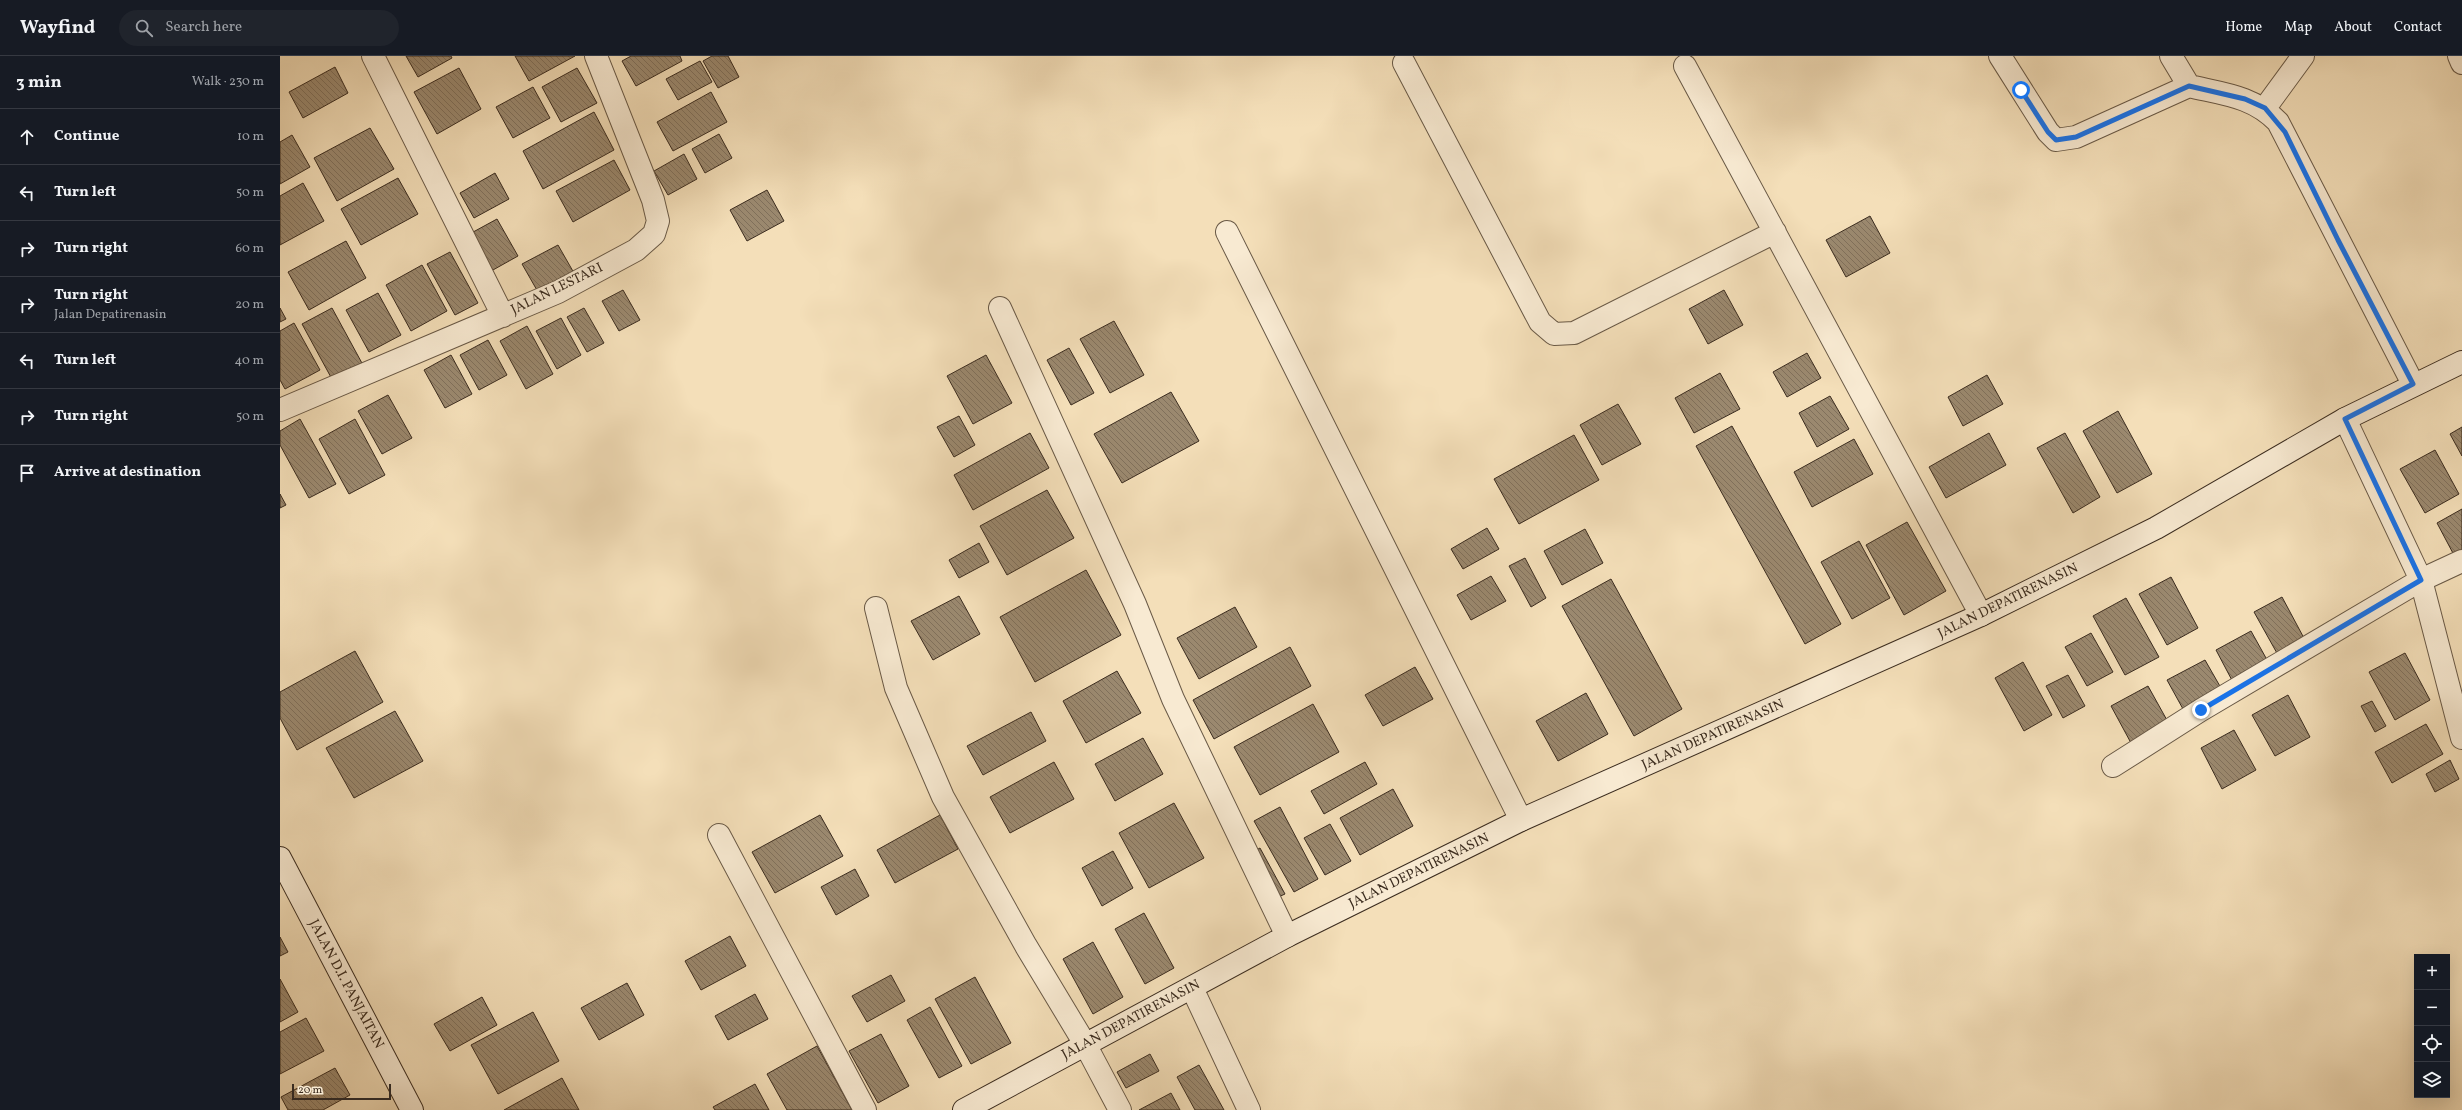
<!DOCTYPE html>
<meta charset="utf-8">
<style>
:root{--surface:#171b24;--page:#20242c;--text:#f1f3f6;--muted:#9ea1a6;--line:#363941}
body{margin:0;font-family:Vollkorn,serif;background:var(--page);color:var(--text)}
.controls{position:absolute;right:12px;bottom:12px;display:grid;overflow:hidden;border-radius:0px;box-shadow:0 4px 16px #0002}
.controls button{width:36px;height:36px;display:grid;place-items:center;padding:0;border:0;border-bottom:1px solid var(--line);background:var(--surface);color:var(--text);font:20px sans-serif}
.scale{position:absolute;left:12px;bottom:10px;width:99px;box-sizing:border-box;padding-left:4px;border:2px solid #3b2c1f;border-top:0;font-size:11px;line-height:14px;white-space:nowrap;color:#3b2c1f;-webkit-text-stroke:3px #f8ead2;paint-order:stroke}
.stop{position:absolute;width:12px;height:12px;margin:-9px;border:3px solid #1a73e8;border-radius:50%;background:#fff}
.stop.end{background:#1a73e8;border-color:#fff;box-shadow:0 1px 4px #0008}
.list{margin:0;padding:0;list-style:none}
h2{display:flex;justify-content:space-between;align-items:center;height:52px;margin:0;padding:0 16px;font-size:17px}
h2 small{font-size:13px;font-weight:400;color:var(--muted)}
.list li{display:grid;grid-template-columns:26px 1fr auto;gap:12px;align-items:center;box-sizing:border-box;height:56px;padding:0 16px;border-top:1px solid var(--line)}
.list b{display:block;font-size:15px;white-space:nowrap}
.list p{margin:0;font-size:13px;white-space:nowrap;color:var(--muted)}
.list em{font-size:13px;font-style:normal;color:var(--muted)}
.icon{flex:none;width:22px;height:22px;fill:none;stroke:currentColor;stroke-width:2;stroke-linecap:round;stroke-linejoin:round}
.map{position:relative;flex:none;width:2182px;height:1054px;overflow:hidden}
header{display:flex;align-items:center;gap:24px;box-sizing:border-box;height:56px;padding:0 20px;background:var(--surface);border-bottom:1px solid var(--line)}
header strong{font-size:19px}
nav{display:flex;gap:22px;margin-inline-start:auto;font-size:14px}
.search{width:280px;height:36px;background:var(--page);display:flex;align-items:center;gap:10px;box-sizing:border-box;padding:0 14px;border-radius:22px;color:var(--muted);font-size:15px}
main{display:flex}
aside{flex:1;background:var(--surface)}
.map>svg:first-child{display:block}
</style>
<header>
<strong>Wayfind</strong>
<div class="search"><svg class="icon" aria-label="search" viewBox="0 0 24 24"><circle cx="10" cy="10" r="6"/><path d="M15 15l6 6"/></svg>Search here</div>
<nav><a>Home</a><a>Map</a><a>About</a><a>Contact</a></nav>
</header>
<main>
<aside>
<h2>3 min<small>Walk · 230 m</small></h2>
<ul class="list">
<li><svg class="icon" aria-label="ahead" viewBox="0 0 24 24"><path d="M12 20V5M6 11l6-6 6 6"/></svg><div><b>Continue</b></div><em>10 m</em></li>
<li><svg class="icon" aria-label="left" viewBox="0 0 24 24"><path d="M17 20v-9H6M10 6l-5 5 5 5"/></svg><div><b>Turn left</b></div><em>50 m</em></li>
<li><svg class="icon" aria-label="right" viewBox="0 0 24 24"><path d="M7 20v-9h11M14 6l5 5-5 5"/></svg><div><b>Turn right</b></div><em>60 m</em></li>
<li><svg class="icon" aria-label="right" viewBox="0 0 24 24"><path d="M7 20v-9h11M14 6l5 5-5 5"/></svg><div><b>Turn right</b><p>Jalan Depatirenasin</p></div><em>20 m</em></li>
<li><svg class="icon" aria-label="left" viewBox="0 0 24 24"><path d="M17 20v-9H6M10 6l-5 5 5 5"/></svg><div><b>Turn left</b></div><em>40 m</em></li>
<li><svg class="icon" aria-label="right" viewBox="0 0 24 24"><path d="M7 20v-9h11M14 6l5 5-5 5"/></svg><div><b>Turn right</b></div><em>50 m</em></li>
<li><svg class="icon" aria-label="arrive" viewBox="0 0 24 24"><path d="M6 21V4h12l-3 4 3 4H6"/></svg><div><b>Arrive at destination</b></div></li>
</ul>
</aside>
<div class="map">
<svg width="2182" height="1054" viewBox="0 0 2182 1054">
<defs>
<pattern id="building-back-hatch" width="6" height="6" patternUnits="userSpaceOnUse"><rect width="6" height="6" fill="#9b896f"/><path d="M-1 5l2 2M0 0l6 6M5-1l2 2" fill="none" stroke="#80705b"/></pattern>
</defs>
<rect width="100%" height="100%" fill="#f4dfb9"/>
<filter id="stains"><feTurbulence type="fractalNoise" baseFrequency=".005" numOctaves="4"/><feColorMatrix values="0 0 0 0 .2 0 0 0 0 .09 0 0 0 0 .02 0 0 0 .5 -.17"/></filter>
<radialGradient id="worn" r=".72"><stop offset=".6" stop-color="#630" stop-opacity="0"/><stop offset="1" stop-color="#630" stop-opacity=".3"/></radialGradient>
<!-- building -->
<path fill="url(#building-back-hatch)" stroke="#3b2c1f" d="M126,0H171L172,2L138,21Z
M235,0H295L249,25Z
M351,0H400L402,5L356,30L342,5Z
M432,0H448L459,21L438,32L423,5Z
M420,5L432,26L398,44L386,23Z
M55,11L68,37L23,62L9,36Z
M179,12L201,53L157,78L134,36Z
M297,12L317,47L281,66L262,31Z
M253,31L270,62L233,82L216,51Z
M431,36L447,66L393,95L377,66Z
M314,56L334,94L263,133L243,95Z
M90,72L114,113L57,145L34,102Z
M439,78L452,102L425,117L412,93Z
M12,79L30,111L0,128V86Z
M404,98L417,123L388,139L374,115Z
M334,104L350,134L293,166L276,135Z
M215,117L229,143L194,162L180,137Z
M118,122L138,158L81,189L61,153Z
M23,127L44,165L0,189V140Z
M487,134L504,165L467,185L450,154Z
M1590,160L1610,197L1566,221L1546,184Z
M217,163L238,200L204,219L184,181Z
M66,185L86,222L29,254L8,216Z
M278,189L294,217L258,236L242,208Z
M170,196L198,247L175,259L147,208Z
M142,209L167,255L131,275L106,229Z
M343,234L360,264L339,275L322,245Z
M1444,234L1463,269L1428,288L1409,253Z
M98,237L121,279L89,296L66,254Z
M0,252L6,263L0,266Z
M52,252L83,309L53,325L22,268Z
M304,252L324,287L307,296L287,261Z
M281,262L301,299L277,313L256,275Z
M834,265L864,319L830,337L800,283Z
M14,267L40,314L5,333L0,324V275Z
M247,270L273,318L246,333L220,285Z
M208,284L227,319L199,334L180,299Z
M789,292L814,337L791,349L767,304Z
M1527,297L1541,322L1507,341L1493,316Z
M171,299L192,338L165,352L144,314Z
M706,299L732,347L693,368L667,320Z
M1440,317L1460,353L1414,377L1395,342Z
M1707,319L1723,348L1683,370L1668,341Z
M891,336L919,385L842,427L814,378Z
M108,339L132,382L102,398L78,355Z
M1550,340L1569,373L1537,391L1519,357Z
M1338,348L1361,388L1322,409L1300,369Z
M1838,355L1872,418L1837,437L1803,375Z
M679,360L695,389L674,401L657,371Z
M20,363L56,428L29,442L0,389V375Z
M75,363L105,419L69,438L39,383Z
M1452,370L1561,568L1525,588L1416,390Z
M2182,371V400L2170,378Z
M750,377L769,412L693,454L674,419Z
M1709,377L1726,409L1666,442L1649,411Z
M1785,377L1820,441L1793,457L1757,392Z
M1294,379L1319,424L1239,468L1214,423Z
M1574,383L1593,418L1532,451L1514,416Z
M2155,394L2179,438L2145,457L2120,413Z
M767,434L794,482L727,519L700,470Z
M0,438L6,449L0,452Z
M2182,453V497L2175,501L2157,467Z
M1627,466L1666,535L1624,559L1586,489Z
M1207,472L1219,493L1183,513L1171,493Z
M1305,473L1323,507L1282,529L1264,495Z
M1579,485L1610,542L1572,563L1541,506Z
M699,487L709,506L679,522L669,504Z
M1245,502L1266,542L1251,551L1229,510Z
M806,514L841,579L755,626L720,561Z
M1211,520L1226,545L1191,564L1177,539Z
M1891,521L1918,572L1887,589L1859,538Z
M1331,523L1402,653L1354,680L1282,550Z
M679,540L700,578L653,604L631,565Z
M2002,541L2025,584L1998,599L1974,556Z
M1846,542L1879,601L1845,619L1813,560Z
M955,551L977,591L919,623L897,582Z
M1971,575L1991,611L1955,630L1936,594Z
M1811,577L1833,616L1807,630L1785,591Z
M1010,591L1031,630L934,683L913,644Z
M75,595L103,646L17,694L0,662V636Z
M2125,597L2150,644L2115,664L2089,616Z
M1925,604L1941,632L1903,653L1887,624Z
M1743,606L1772,659L1744,675L1715,622Z
M1135,611L1153,643L1103,670L1085,639Z
M837,615L861,657L806,687L783,645Z
M1788,619L1805,650L1783,662L1766,630Z
M1868,630L1888,666L1851,687L1831,650Z
M1306,637L1328,678L1278,705L1256,665Z
M2008,639L2030,681L1995,700L1972,659Z
M2092,645L2106,670L2095,676L2081,650Z
M1033,648L1059,696L980,739L954,691Z
M115,655L143,705L74,742L46,692Z
M751,656L766,685L703,719L687,690Z
M2146,668L2163,698L2112,727L2095,696Z
M1954,674L1976,714L1942,733L1921,692Z
M863,682L883,718L835,745L815,708Z
M2170,704L2179,723L2155,736L2146,718Z
M774,706L794,743L730,777L710,741Z
M1085,706L1097,728L1044,758L1031,735Z
M1113,733L1133,770L1080,799L1060,762Z
M894,747L924,802L869,832L839,777Z
M1000,751L1038,823L1014,836L974,765Z
M540,759L563,800L495,837L472,796Z
M660,759L678,793L615,827L597,794Z
M1050,768L1071,805L1045,819L1024,782Z
M980,792L1005,838L994,843L969,798Z
M833,795L853,832L822,850L802,812Z
M575,813L589,840L556,859L541,831Z
M864,857L894,912L865,928L835,873Z
M450,880L466,910L421,934L405,905Z
M0,881L8,896L0,900Z
M813,886L843,941L813,958L783,903Z
M611,919L625,945L587,966L572,940Z
M695,921L731,987L691,1008L655,943Z
M0,923L18,956L0,966Z
M347,927L364,959L319,984L301,952Z
M475,938L488,963L448,984L435,960Z
M202,941L217,969L170,995L154,968Z
M650,951L682,1010L659,1022L627,964Z
M253,956L279,1005L218,1038L191,989Z
M26,962L44,995L0,1018V976Z
M601,978L629,1030L598,1047L569,995Z
M537,990L572,1054H507L487,1018Z
M870,998L879,1015L846,1032L837,1016Z
M919,1009L944,1054H915L897,1021Z
M55,1012L70,1039L43,1054H8L1,1041Z
M282,1022L299,1054H224Z
M475,1028L489,1054H435L433,1051Z
M891,1037L900,1054H859Z"/>
<g fill="none" stroke-linecap="round" stroke-linejoin="round">
<defs>
<path id="street" d="M93,0L223,260
M1720,0L1768,76L1776,84L1796,81L1909,30
M1891,0L1909,30C1943,38 1973,40 1998,66L2133,328
M2179,0L2182,7
M1124,7L1260,266L1274,278L1294,277L1495,176
M1405,10L1701,559
M1985,52L2023,0
M947,176L1241,764
M720,252L855,548L893,643L1007,880
M0,354L278,236L356,194L374,178L378,165L373,144L316,0
M2065,363L2141,524L2182,682
M596,552L616,632L663,741L746,890L805,988L840,1054
M1833,710L1921,654L2141,524L2182,505
M439,779L585,1054
M912,932L969,1054"/>
<path id="secondary" d="M0,802L132,1054
M684,1054L1007,880L1241,764L1701,559L1876,472L2065,363L2182,306"/>
</defs>
<!-- street casing -->
<use href="#street" stroke="#695946" stroke-width="24"/>
<!-- secondary casing -->
<use href="#secondary" stroke="#3b2c1f" stroke-width="24"/>
<!-- street -->
<use href="#street" stroke="#f8ead2" stroke-width="22"/>
<!-- secondary -->
<use href="#secondary" stroke="#f8ead2" stroke-width="22"/>
</g>
<g fill="none" stroke-linecap="round" stroke-linejoin="round">
<!-- route -->
<path stroke="#1a73e8" stroke-width="5" d="M1741,34L1768,76L1776,84L1796,81L1909,30L1965,43L1985,52L2005,76L2058,184L2133,328L2065,363L2141,524L1921,654"/>
</g>
<g text-anchor="middle" dominant-baseline="central" stroke-width="4" stroke-linejoin="round" paint-order="stroke">
<!-- street labels -->
<g font-size="14" fill="#3b2c1f" stroke="#f8ead2">
<text transform="translate(277 233) rotate(-26)">JALAN LESTARI</text>
<text transform="translate(1728 545) rotate(-26)">JALAN DEPATIRENASIN</text>
<text transform="translate(1433 679) rotate(-24)">JALAN DEPATIRENASIN</text>
<text transform="translate(1139 815) rotate(-26)">JALAN DEPATIRENASIN</text>
<text transform="translate(66 928) rotate(62)">JALAN D.I. PANJAITAN</text>
<text transform="translate(851 964) rotate(-28)">JALAN DEPATIRENASIN</text>
</g>
</g>
<rect width="100%" height="100%" filter="url(#stains)"/>
<rect width="100%" height="100%" fill="url(#worn)"/>
</svg>
<div class="controls">
<button>+</button>
<button>−</button>
<button><svg class="icon" aria-label="locate" viewBox="0 0 24 24"><circle cx="12" cy="12" r="6"/><path d="M12 2v4M12 18v4M2 12h4M18 12h4"/></svg></button>
<button><svg class="icon" aria-label="layers" viewBox="0 0 24 24"><path d="M12 4l9 5-9 5-9-5zM3 14l9 5 9-5"/></svg></button>
</div>
<div class="scale">20 m</div>
<div class="stop" style="left:1741px;top:34px"></div>
<div class="stop end" style="left:1921px;top:654px"></div>
</div>
</main>
